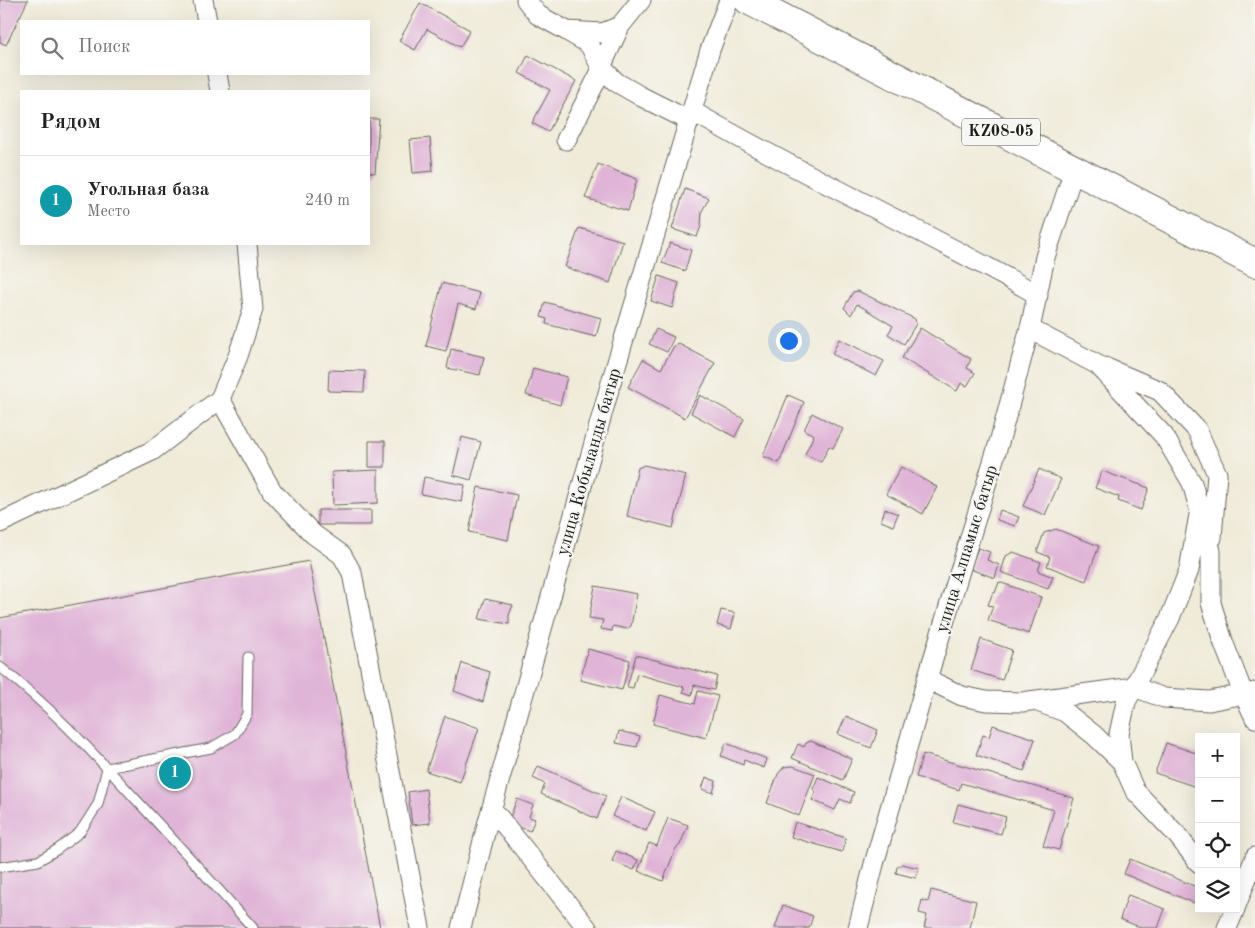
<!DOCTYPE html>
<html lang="ru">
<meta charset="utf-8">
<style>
:root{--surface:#fff;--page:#f2f2f2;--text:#222;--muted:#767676;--line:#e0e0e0;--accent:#ea580c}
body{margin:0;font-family:"Old Standard TT",serif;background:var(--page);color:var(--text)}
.controls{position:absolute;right:15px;bottom:15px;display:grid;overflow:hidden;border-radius:0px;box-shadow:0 5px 20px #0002}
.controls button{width:45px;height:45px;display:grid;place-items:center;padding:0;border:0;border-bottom:1px solid var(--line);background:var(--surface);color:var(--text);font:25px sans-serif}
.you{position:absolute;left:788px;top:340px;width:18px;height:18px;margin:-12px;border:4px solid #fff;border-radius:50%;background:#1a73e8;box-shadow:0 0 0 8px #1a73e833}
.badge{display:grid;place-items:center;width:32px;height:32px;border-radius:50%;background:var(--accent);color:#fff;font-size:16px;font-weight:700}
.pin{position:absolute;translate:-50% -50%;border:2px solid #fff;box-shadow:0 1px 5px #0006}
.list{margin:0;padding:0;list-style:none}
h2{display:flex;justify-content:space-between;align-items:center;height:65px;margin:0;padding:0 20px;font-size:21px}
h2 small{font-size:16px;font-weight:400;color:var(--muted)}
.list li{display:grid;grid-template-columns:32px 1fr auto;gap:15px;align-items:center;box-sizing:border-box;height:90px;padding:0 20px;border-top:1px solid var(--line)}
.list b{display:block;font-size:19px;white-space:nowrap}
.list p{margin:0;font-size:16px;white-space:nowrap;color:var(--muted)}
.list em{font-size:16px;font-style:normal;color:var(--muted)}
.icon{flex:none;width:28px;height:28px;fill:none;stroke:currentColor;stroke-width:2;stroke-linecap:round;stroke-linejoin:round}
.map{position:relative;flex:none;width:1255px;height:928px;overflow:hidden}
.search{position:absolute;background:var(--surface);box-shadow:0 5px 20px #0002;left:20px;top:20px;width:350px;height:55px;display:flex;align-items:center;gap:12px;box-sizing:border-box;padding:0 18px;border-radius:0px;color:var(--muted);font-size:19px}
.panel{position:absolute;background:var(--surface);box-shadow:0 5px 20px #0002;left:20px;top:90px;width:350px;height:155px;border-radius:0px}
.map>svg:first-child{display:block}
</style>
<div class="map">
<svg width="1255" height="928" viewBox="0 0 1255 928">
<rect width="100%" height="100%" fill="#f6f6f2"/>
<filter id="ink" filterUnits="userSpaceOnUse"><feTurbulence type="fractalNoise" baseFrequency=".02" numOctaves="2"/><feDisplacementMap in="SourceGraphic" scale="10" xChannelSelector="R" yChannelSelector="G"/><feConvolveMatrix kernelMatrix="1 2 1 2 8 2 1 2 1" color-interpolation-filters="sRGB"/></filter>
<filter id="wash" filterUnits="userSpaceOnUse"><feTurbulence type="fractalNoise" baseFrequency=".0096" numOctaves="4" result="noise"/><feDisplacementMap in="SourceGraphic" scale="20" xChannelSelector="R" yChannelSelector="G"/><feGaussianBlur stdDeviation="1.12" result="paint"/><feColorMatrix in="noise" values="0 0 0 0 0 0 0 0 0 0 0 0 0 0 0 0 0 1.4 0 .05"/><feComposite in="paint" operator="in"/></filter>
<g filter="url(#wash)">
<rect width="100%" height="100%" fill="#f0ebd9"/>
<g id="blocks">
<!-- building -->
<path fill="#e0b4d7" d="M0,0H28L6,45L0,42Z
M420,3L470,30L460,47L427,29L415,50L399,41Z
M528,55L576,81L548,132L532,123L550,90L519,73Z
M369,119H379L375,173L369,172Z
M430,138L433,171L413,173L410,140Z
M598,164L637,179L628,211L585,198Z
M685,189L709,198L702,211L701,226L697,237L672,229Z
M579,228L623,241L610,283L565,267Z
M670,243L691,250L685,271L662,263Z
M659,276L679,283L672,308L651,301Z
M442,283L480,293L476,309L458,304L446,351L426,346Z
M858,291L915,319L916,324L904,344L888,334L893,326L857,304L851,315L844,308L853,292Z
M545,302L601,318L596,337L546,324L547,319L541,317Z
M920,328L971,359L967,368L975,373L967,386L961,383L957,391L902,358Z
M656,329L674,337L667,352L649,344Z
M839,339L884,361L876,376L832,354Z
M679,344L715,363L685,418L628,387L643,359L661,369L674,346Z
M451,349L484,357L480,375L447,368Z
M533,368L567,377L560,405L526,395Z
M329,370L365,371L364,392L328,391Z
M700,395L744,419L735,437L691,413Z
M788,395L804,402L779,463L763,456Z
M812,413L843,429L833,448L829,446L821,462L805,454L814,435L804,430Z
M462,437L481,442L471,480L453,475Z
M369,441H385V467H369Z
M644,465L686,475L673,528L627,516L638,468Z
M901,467L937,487L923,514L886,494Z
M1039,469L1061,479L1045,515L1023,506Z
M378,470V503L333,505L332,472Z
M1102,471L1149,488L1141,510L1118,501L1119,497L1095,488Z
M424,477L465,485L462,502L421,494Z
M478,487L517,495L508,540L469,532Z
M885,509L898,514L893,526L881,521Z
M318,510H371V525H318Z
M1000,510L1019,517L1015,526L997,520Z
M1056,529L1099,546L1086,581L1047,566L1050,557L1037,552L1044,533Z
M978,548L990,552L987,560L999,565L995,578L970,569Z
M1013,552L1041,562L1038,571L1053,577L1048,589L1001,572L1006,556Z
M309,561L380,928H0V618Z
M999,582L1041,597L1029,634L988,620L993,606L988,605L993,592L995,593Z
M595,586L637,594L631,626L627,629L613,626L612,631L601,629L603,620L589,618Z
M485,599L513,605L509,615V624L479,619Z
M721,610L735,613L731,629L717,625Z
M981,639L1012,650L1002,680L971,670Z
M588,649L630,660L622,690L580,680Z
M636,655L717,676L714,690L694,685L692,695L683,692L684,687L637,674L633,688L627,687Z
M462,663L490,672L483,702L454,691Z
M698,691L718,696L706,738L653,724L660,695L695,704Z
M445,716L479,728L460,782L426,771Z
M846,716L878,730L871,748L838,734Z
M993,725L1035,739L1024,771L976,755L983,735L989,737Z
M619,731L640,736L637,747L616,743Z
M811,741L852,759L843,780L792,758L798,744L804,747L806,743Z
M726,743L767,759L764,768L744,760L743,765L721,756Z
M1166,743L1199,754V788L1155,773Z
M923,754L1074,798L1059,850L1043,846L1054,810L961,783L959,790L916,777Z
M538,766L606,796L597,819L541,794L545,784L533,778Z
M793,766L815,774L799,816L767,803L778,774L784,767Z
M706,777L716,781L713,793L702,789Z
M818,777L854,792L850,803L840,799L835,810L812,800L816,792L813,789Z
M426,789L430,823L412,825L408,792Z
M621,797L655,812L646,831L612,816Z
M517,799L533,805L529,817L535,819L530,831L508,823Z
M958,804L1006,817L1001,834L953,822Z
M668,818L688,825L680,845L676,848L663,881L638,871L649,843L657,846Z
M795,822L846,838L842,852L791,837Z
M616,851L638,860L634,870L612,861Z
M1130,859L1199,888L1194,903L1124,874Z
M902,864L919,868L916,878L896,873L897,867Z
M931,890L976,901L970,928H924L927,915L919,913L922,900L928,902Z
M1128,895L1165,909L1158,928H1142L1120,919Z
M783,905L813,916L809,928H775Z"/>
</g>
</g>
<g filter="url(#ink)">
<use href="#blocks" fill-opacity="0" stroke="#66645e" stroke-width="1"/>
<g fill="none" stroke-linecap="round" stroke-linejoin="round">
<defs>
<path id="service" d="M0,667C47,704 89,748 129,792C171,837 212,882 253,928
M0,867L38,861L58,849L80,832L98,804L107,768L211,748L235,734L247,714L248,657"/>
<path id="minor" d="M203,0L207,21
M526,0L538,15L567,31L602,33L620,26L641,0
M567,31L589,44L601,67L616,82L642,97L690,121
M217,74L220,91
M692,111C805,177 924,230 1038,295
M566,140L600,73L601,67L620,26
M1030,329L1098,365L1164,436L1192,483L1211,551V603L1224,644L1243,693L1255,718
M1104,367L1160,391L1197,430L1217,474L1212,538
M220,399L272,491L313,534L342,555L352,573L420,928
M0,523L152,451L220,399L238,356L253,309L247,244
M927,679L962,696L986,701L1022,702L1134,687L1164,698L1209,701L1255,692
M1035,701L1065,712L1094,735L1122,762
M492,809L587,928
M1199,863L1177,835L1135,791L1122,762L1119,734L1126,702L1170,618L1189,570L1199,515
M1236,906L1255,857
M461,928L487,825L612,379L710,50L729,0
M858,928L874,864L927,679L1000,439L1031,324L1045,257L1074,170
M1227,928L1235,909"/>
<path id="primary" d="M748,0L1255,263"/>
</defs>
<!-- service casing -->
<use href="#service" stroke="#66645e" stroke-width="11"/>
<!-- minor casing -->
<use href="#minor" stroke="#66645e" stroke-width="21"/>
<!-- primary casing -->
<use href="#primary" stroke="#66645e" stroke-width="30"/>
<!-- service -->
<use href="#service" stroke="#fff" stroke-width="9"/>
<!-- minor -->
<use href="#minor" stroke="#fff" stroke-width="19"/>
<!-- primary -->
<use href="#primary" stroke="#fff" stroke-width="28"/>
</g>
</g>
<g text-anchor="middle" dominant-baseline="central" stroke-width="4" stroke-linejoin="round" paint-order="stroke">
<!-- shield labels -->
<rect fill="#f6f6f2" stroke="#5d5d5c" stroke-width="1" x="962" y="118.5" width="78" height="27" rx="4"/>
<g font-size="16" font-weight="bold" fill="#1c1c1c">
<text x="1001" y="132">KZ08-05</text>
</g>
<!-- street labels -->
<g font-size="18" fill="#1c1c1c" stroke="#f6f6f2">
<text transform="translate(589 462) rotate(-74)">улица Кобыланды батыр</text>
<text transform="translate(967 549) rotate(-73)">улица Алпамыс батыр</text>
</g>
</g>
</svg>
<div class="controls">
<button>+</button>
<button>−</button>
<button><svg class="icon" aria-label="locate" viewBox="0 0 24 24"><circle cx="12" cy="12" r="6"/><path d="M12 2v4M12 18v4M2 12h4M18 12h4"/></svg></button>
<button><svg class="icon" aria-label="layers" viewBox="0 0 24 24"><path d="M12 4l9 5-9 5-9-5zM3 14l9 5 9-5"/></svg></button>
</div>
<div class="you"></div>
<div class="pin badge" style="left:175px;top:773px;background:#0f9aa8">1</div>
<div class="search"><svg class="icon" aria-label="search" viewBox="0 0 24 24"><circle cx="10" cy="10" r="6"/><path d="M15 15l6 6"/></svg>Поиск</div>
<section class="panel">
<h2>Рядом<small></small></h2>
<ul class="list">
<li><span class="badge" style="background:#0f9aa8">1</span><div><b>Угольная база</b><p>Место</p></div><em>240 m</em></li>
</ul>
</section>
</div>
